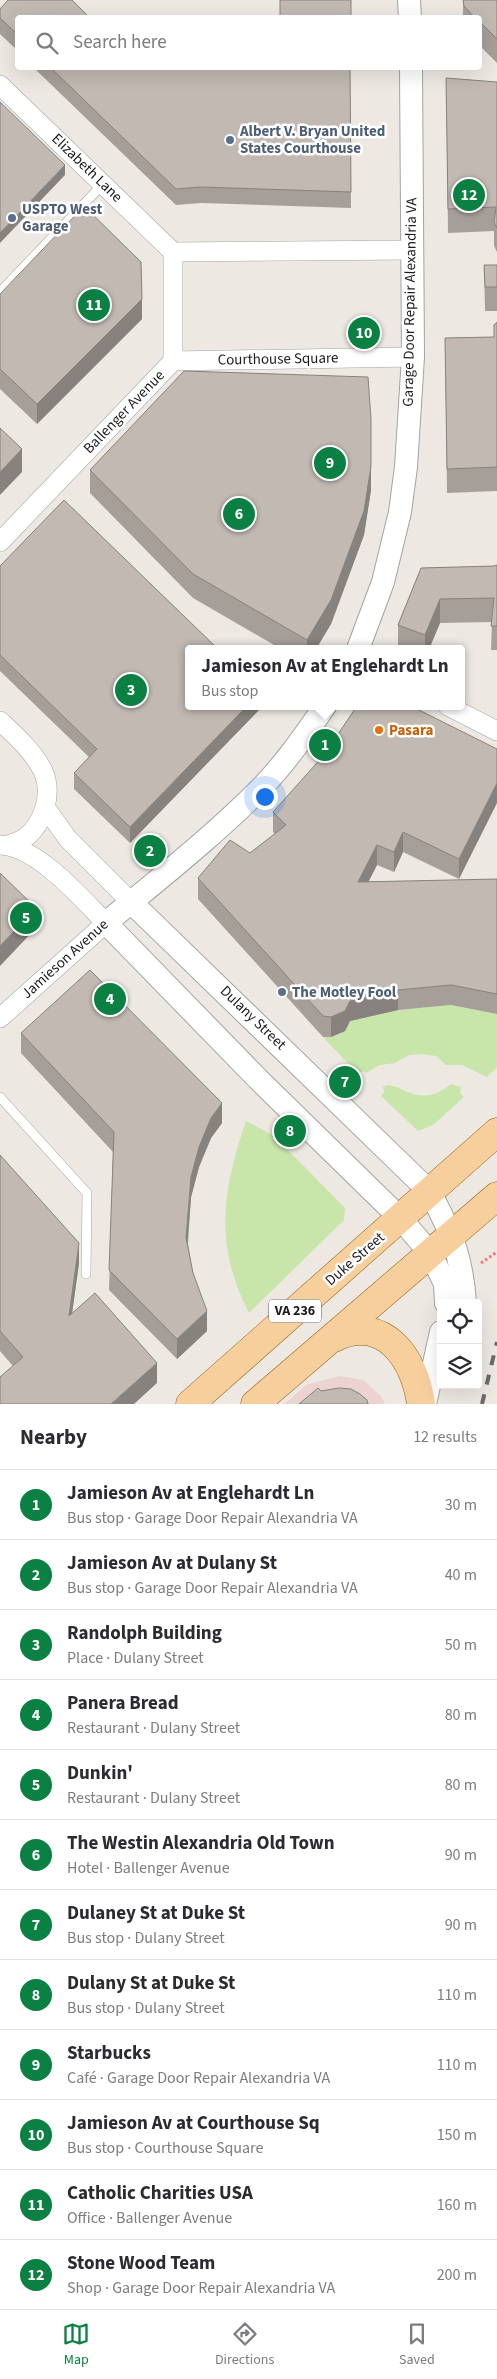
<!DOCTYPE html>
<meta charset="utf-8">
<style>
:root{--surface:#fff;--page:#f2f2f3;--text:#2b2b33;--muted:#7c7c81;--line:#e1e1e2;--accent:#0b8043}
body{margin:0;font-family:"Source Sans 3",sans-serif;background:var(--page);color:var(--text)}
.controls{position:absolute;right:15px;bottom:15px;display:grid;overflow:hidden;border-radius:5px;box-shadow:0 5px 20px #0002}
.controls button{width:45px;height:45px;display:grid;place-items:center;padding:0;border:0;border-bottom:1px solid var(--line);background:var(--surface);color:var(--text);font:25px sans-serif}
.you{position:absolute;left:264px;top:796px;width:18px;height:18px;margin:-12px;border:4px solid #fff;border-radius:50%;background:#1a73e8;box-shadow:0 0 0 8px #1a73e833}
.badge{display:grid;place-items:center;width:32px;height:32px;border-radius:50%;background:var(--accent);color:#fff;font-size:16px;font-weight:700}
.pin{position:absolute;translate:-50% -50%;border:2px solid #fff;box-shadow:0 1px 5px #0006}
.popup{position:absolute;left:185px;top:645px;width:280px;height:65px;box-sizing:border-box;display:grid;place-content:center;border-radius:5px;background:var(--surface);filter:drop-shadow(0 1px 4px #0005);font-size:16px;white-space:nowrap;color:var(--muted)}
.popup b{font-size:19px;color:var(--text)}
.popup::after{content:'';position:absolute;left:50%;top:100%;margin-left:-10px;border:10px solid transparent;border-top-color:var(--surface)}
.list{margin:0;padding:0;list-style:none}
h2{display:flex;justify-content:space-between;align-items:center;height:65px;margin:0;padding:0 20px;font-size:21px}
h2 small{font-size:16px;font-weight:400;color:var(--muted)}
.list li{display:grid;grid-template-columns:32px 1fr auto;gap:15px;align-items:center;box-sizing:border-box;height:70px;padding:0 20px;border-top:1px solid var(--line)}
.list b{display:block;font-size:19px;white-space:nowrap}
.list p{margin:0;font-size:16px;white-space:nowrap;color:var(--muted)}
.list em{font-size:16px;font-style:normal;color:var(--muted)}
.icon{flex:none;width:28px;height:28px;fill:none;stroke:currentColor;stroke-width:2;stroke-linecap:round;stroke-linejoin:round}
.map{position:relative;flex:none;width:497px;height:1404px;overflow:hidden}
.search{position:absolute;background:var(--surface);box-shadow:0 5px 20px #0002;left:15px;right:15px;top:15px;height:55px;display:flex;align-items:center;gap:12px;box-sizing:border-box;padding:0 18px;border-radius:5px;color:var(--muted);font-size:19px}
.sheet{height:905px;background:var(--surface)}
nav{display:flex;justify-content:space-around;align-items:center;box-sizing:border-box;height:70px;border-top:1px solid var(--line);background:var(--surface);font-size:14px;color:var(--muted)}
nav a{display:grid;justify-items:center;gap:2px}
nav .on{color:var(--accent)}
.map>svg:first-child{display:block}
</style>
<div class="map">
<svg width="497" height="1404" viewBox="0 0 497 1404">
<rect width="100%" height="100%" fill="#ede9e2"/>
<!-- commercial -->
<path fill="#edd2d2" d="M339,1376L363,1380L381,1396L385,1404H284L306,1385Z"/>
<!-- grass -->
<path fill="#c8e5aa" d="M451,1005L497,1014V1067L487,1077L462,1065H446L436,1056L423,1054L409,1055L395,1063L380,1065L366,1073L363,1071L358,1074L323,1037C336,1038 344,1033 350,1021L398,1010Z
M451,1084L461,1087L460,1093L464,1097L433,1125L418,1131L381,1096L384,1092L383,1087C398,1077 416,1113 451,1084Z
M246,1121L274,1136L345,1208L344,1220L249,1313C214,1245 222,1191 246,1121Z"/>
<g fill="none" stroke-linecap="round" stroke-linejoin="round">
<defs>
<path id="service" d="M0,292L103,184
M0,1097L87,1193L86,1274"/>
<path id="minor" d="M0,85L173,252
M173,252L411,250
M173,361L413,357
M0,542L173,361V252
M448,706L497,731
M0,721C16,736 33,751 43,771C53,793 44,823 26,837C21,841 14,843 8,845
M45,807L68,839L131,902
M0,845C37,846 81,898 106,923L0,1018"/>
<path id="tertiary" d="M409,0L410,18
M358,649L383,582L400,512L406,467L413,357L411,68
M325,706C306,733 287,761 264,785C215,835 160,878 106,923L258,1079L400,1218L431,1254L445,1284L446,1303
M131,902L429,1191C451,1231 462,1256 465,1303
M425,1404L441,1332"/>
<path id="primary" d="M334,1338C384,1313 415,1359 421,1404
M190,1404L497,1132
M255,1404L497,1196"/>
</defs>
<!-- service casing -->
<use href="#service" stroke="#a3a3a3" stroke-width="10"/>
<!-- minor casing -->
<use href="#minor" stroke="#a3a3a3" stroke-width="20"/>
<!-- tertiary casing -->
<use href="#tertiary" stroke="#a3a3a3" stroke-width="24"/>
<!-- primary casing -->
<use href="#primary" stroke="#8c5f08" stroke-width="29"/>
<!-- path -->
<path stroke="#f27a6e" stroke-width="3" stroke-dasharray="2.5 2.5" stroke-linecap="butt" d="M481,1263L497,1252"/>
<!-- service -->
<use href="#service" stroke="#fff" stroke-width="9"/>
<!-- minor -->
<use href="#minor" stroke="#fff" stroke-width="19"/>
<!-- tertiary -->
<use href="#tertiary" stroke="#fff" stroke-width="22"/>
<!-- primary -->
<use href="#primary" stroke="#f7cf9d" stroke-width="28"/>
<!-- rail -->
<path stroke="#6a6a6a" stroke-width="4" stroke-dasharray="10 10" stroke-linecap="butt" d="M482,1404L497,1342"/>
</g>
<!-- wall -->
<path fill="#a69f99" d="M463,0H497V63L480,46V18H463Z
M0,9L18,18V51L0,34Z
M34,68H350L351,208L201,203L176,205Z
M446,78L497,82V252L494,246V231L448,233Z
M484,265H497V311H485Z
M0,294L142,319L37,424L0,389Z
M497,322V491L447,493L445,338L494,337Z
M90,470L371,490L364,535L331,624L316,649H281L193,598L90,493Z
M497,565V650H491L492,622L440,623L429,649H398V625L421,568L494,566Z
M0,566L262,706L130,843L74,789V773L89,757L0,671Z
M497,749L459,879L403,852L394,872L377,865L368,882L497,879V1014L451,1005L398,1010L350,1021L345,1031L331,1037H323L198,899V878L250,853L275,834L273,832V812Z
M21,1033L222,1123L211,1138L199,1167L191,1197L188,1244L193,1273L207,1331L177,1359L109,1290L113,1152L21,1053Z
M0,1155L79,1263L72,1313L157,1383L13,1366L0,1351Z"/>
<!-- shaded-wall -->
<path fill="#87827d" d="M65,165V175L0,243V233Z
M142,299V319L37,424V404Z
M371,419V490L364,535L331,624L316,649H307V640Z
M22,449V472L0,495V472Z
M440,599V623L429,649H425V635Z
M247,706H262V707L130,843V827Z
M497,783V803L459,879V859Z
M403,832V852L394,872V852Z
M377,845V865L358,902V882Z
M36,908V928L0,966V946Z
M398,990V1010L350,1021L345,1031L331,1037V1017L350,1001Z
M222,1103V1123L211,1138L199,1167L191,1197L186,1258V1238L191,1177L199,1147L211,1118Z
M79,1243V1263L69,1336V1316Z
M207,1311V1331L177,1359V1339Z
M157,1363V1383L134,1404H111Z"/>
<!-- building -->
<path fill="#c1b9b2" stroke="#87827d" d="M8,0H72L90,18H18V35L0,18V9Z
M280,0H351V18H280Z
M463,0H497V39L480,22V18H475L464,6Z
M51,68H350L351,192L201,187L176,189Z
M446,78L497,82V228L494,222L496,207L448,209Z
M0,102L65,165L0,233Z
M84,206L141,262L142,299L37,404L0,369V294Z
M484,265H497V287H485Z
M497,322V467L447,469L445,338L494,337V325Z
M184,371L368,377L371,419V466L364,511L331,600L307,640L193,574L90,470Z
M0,428L22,449L0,472Z
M64,500L218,649H189V706H247L130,827L74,773L97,749L0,655V566Z
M497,565V626H491L494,598L440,599L425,635L398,625L421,568L494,566Z
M357,706H411L497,749V783L459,859L403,832L394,852L377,845L358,882L497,879V994L451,985L398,990L350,1001L345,1011L331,1017L323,1016L198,878L230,840L250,853L286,825L273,812L324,755Z
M0,873L36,908L0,946Z
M90,970L222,1103L211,1118L199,1147L191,1177L186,1238L193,1273L207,1311L177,1339L109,1270L114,1132L21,1033Z
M0,1155L79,1243L69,1316L95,1293L157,1363L111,1404H0V1377L23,1357L0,1331Z
M318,1388L321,1391L339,1388L351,1389L360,1394L367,1400L368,1404H299Z"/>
<!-- markers -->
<g fill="#5c6f8a" stroke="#fff" stroke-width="2">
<circle cx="230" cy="140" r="5"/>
<circle cx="12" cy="218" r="5"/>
<circle cx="282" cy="992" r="5"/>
</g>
<circle fill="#e8710a" stroke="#fff" stroke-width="2" cx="379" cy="730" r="5"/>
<g text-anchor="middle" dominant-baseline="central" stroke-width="5" stroke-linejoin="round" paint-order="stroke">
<!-- shield labels -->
<rect fill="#fff" stroke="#606060" stroke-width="1" x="269" y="1299.5" width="52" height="23" rx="4"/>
<g font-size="14" font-weight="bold" fill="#1c1c1c">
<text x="295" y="1311">VA 236</text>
</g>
<!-- service labels -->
<g font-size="15" font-weight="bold" fill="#4e5e75" stroke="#fff" text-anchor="start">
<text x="240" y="131">Albert V. Bryan United<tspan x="240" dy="17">States Courthouse</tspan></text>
<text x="22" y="209">USPTO West<tspan x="22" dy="17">Garage</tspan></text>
<text x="292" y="992">The Motley Fool</text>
</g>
<!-- street labels -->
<g font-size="15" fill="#1c1c1c" stroke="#fff">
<text transform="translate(87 168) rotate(44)">Elizabeth Lane</text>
<text transform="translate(410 302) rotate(-89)">Garage Door Repair Alexandria VA</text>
<text transform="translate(278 359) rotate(-1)">Courthouse Square</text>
<text transform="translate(124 412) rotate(-46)">Ballenger Avenue</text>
<text transform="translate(65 959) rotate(-42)">Jamieson Avenue</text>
<text transform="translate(253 1018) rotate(44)">Dulany Street</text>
<text transform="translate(355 1259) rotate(-41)">Duke Street</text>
</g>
<!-- food labels -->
<g font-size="15" font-weight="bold" fill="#c56008" stroke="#fff" text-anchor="start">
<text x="389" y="730">Pasara</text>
</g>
</g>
</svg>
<div class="controls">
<button><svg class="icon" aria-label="locate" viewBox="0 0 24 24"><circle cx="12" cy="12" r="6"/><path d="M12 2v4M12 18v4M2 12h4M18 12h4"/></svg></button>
<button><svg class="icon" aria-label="layers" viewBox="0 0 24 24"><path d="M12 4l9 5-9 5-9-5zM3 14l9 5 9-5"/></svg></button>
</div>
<div class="you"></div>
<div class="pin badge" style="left:325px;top:745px">1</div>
<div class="popup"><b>Jamieson Av at Englehardt Ln</b>Bus stop</div>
<div class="pin badge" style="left:150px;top:851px">2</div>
<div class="pin badge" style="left:131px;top:690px">3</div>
<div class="pin badge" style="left:110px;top:999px">4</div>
<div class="pin badge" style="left:26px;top:918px">5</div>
<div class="pin badge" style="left:239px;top:514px">6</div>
<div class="pin badge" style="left:345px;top:1082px">7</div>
<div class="pin badge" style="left:290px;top:1131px">8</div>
<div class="pin badge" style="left:330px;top:463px">9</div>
<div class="pin badge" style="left:364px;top:333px">10</div>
<div class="pin badge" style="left:94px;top:305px">11</div>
<div class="pin badge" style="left:469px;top:195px">12</div>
<div class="search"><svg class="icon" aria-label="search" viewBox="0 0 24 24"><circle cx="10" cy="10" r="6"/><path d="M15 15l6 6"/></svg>Search here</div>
</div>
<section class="sheet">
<h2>Nearby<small>12 results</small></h2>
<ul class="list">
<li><span class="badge">1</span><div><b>Jamieson Av at Englehardt Ln</b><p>Bus stop · Garage Door Repair Alexandria VA</p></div><em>30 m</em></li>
<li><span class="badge">2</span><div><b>Jamieson Av at Dulany St</b><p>Bus stop · Garage Door Repair Alexandria VA</p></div><em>40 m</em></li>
<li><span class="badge">3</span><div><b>Randolph Building</b><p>Place · Dulany Street</p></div><em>50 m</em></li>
<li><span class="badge">4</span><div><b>Panera Bread</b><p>Restaurant · Dulany Street</p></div><em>80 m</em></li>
<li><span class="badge">5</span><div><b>Dunkin'</b><p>Restaurant · Dulany Street</p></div><em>80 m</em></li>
<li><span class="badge">6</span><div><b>The Westin Alexandria Old Town</b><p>Hotel · Ballenger Avenue</p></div><em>90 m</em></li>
<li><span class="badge">7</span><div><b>Dulaney St at Duke St</b><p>Bus stop · Dulany Street</p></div><em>90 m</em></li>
<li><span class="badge">8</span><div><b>Dulany St at Duke St</b><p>Bus stop · Dulany Street</p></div><em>110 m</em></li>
<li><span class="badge">9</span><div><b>Starbucks</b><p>Café · Garage Door Repair Alexandria VA</p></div><em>110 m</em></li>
<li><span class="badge">10</span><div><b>Jamieson Av at Courthouse Sq</b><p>Bus stop · Courthouse Square</p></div><em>150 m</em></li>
<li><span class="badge">11</span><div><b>Catholic Charities USA</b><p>Office · Ballenger Avenue</p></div><em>160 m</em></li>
<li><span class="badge">12</span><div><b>Stone Wood Team</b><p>Shop · Garage Door Repair Alexandria VA</p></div><em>200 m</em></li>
</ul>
</section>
<nav>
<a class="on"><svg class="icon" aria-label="map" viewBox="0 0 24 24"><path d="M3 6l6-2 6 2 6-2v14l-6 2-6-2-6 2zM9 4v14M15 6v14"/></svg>Map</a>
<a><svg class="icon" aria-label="directions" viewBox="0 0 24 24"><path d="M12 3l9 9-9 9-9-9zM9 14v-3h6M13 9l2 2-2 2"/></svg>Directions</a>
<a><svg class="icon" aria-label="saved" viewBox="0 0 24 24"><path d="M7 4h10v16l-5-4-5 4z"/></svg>Saved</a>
</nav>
